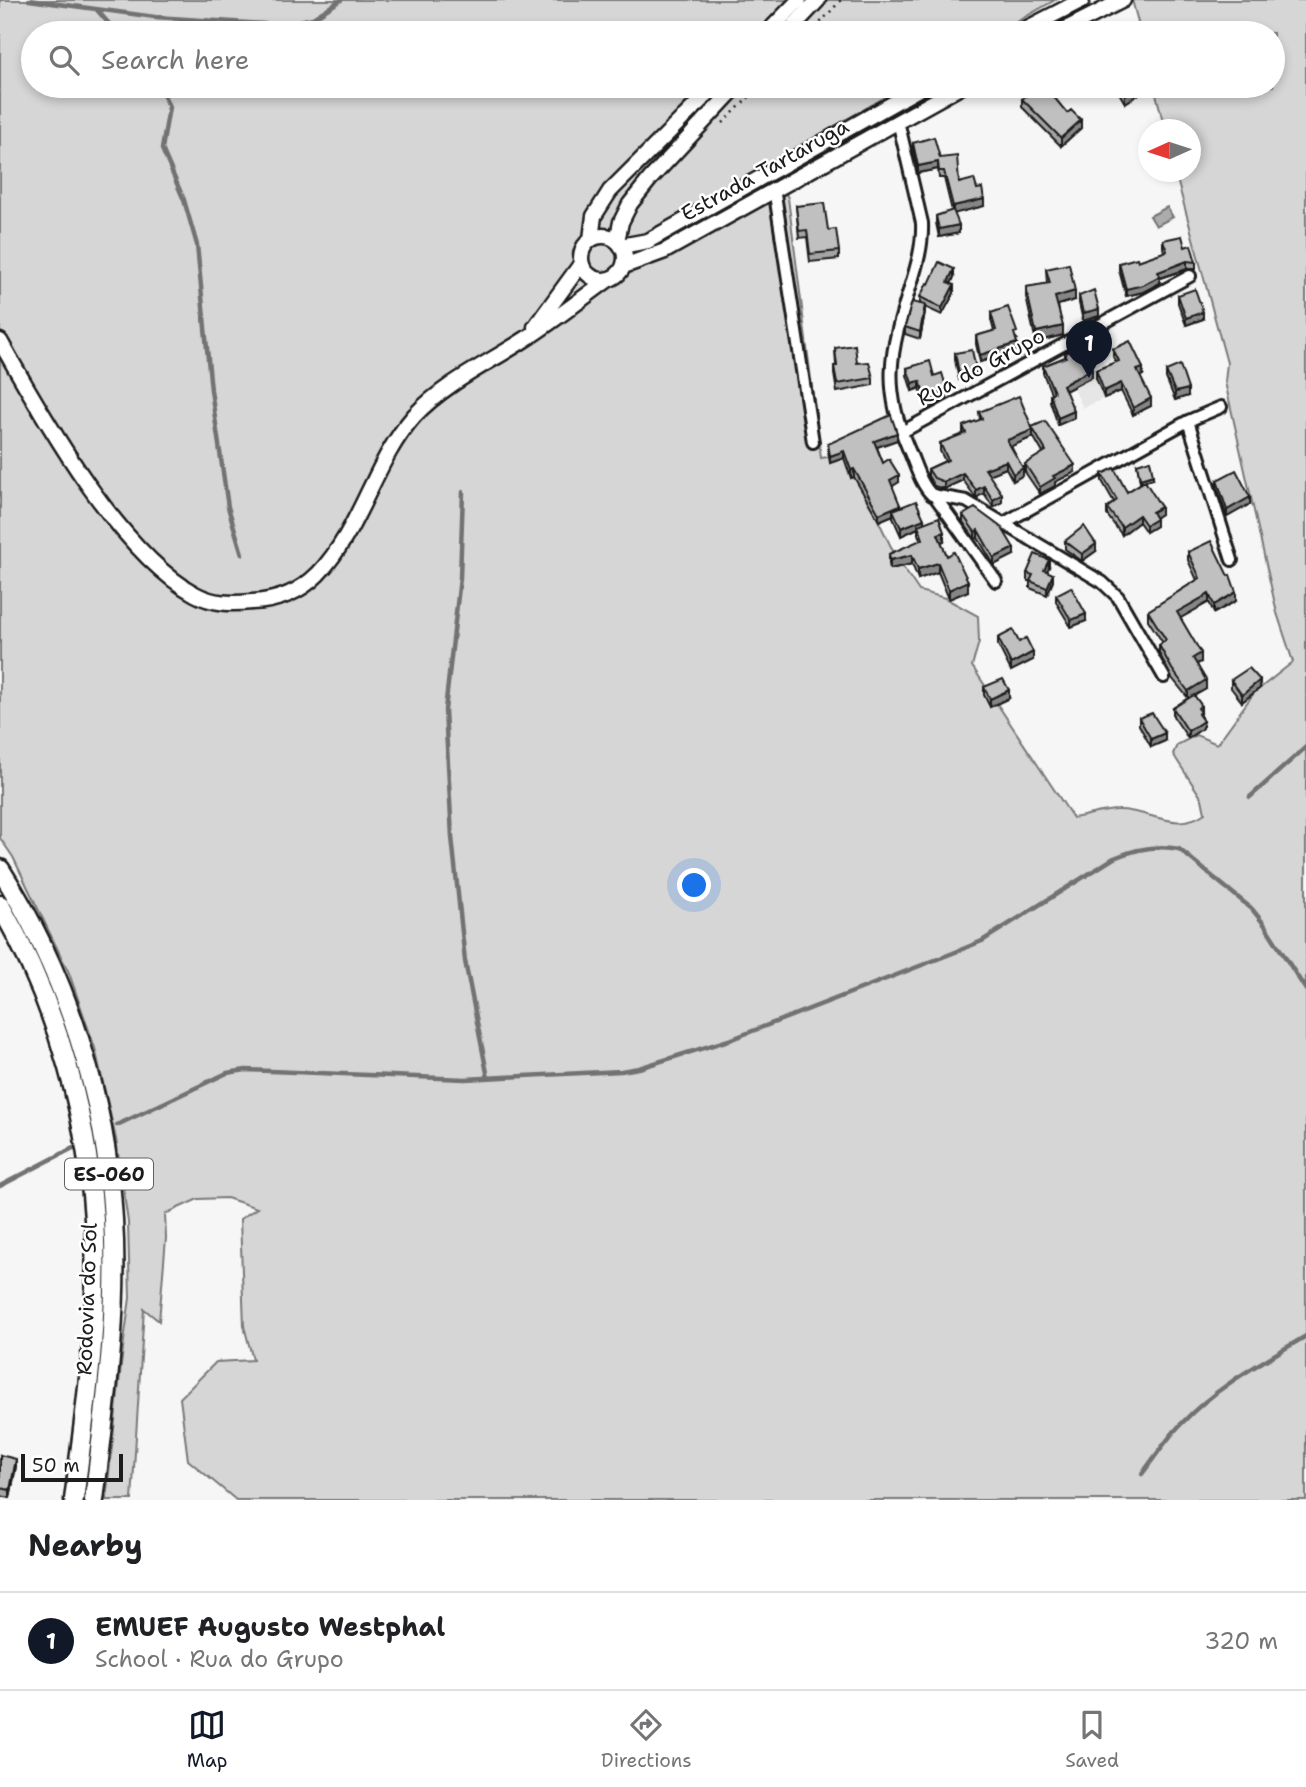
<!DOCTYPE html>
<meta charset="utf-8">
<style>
:root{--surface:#fff;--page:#f2f2f2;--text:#202124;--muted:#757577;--line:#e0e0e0;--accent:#111827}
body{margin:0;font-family:"Shantell Sans",sans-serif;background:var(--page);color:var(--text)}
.compass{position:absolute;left:1138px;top:119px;width:63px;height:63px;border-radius:50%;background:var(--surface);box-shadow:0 4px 10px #0003;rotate:267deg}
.scale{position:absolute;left:21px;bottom:18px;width:102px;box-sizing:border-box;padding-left:7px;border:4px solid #1c1c1c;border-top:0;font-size:19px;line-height:24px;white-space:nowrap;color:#1c1c1c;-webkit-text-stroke:5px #fff;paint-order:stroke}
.you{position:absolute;left:695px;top:886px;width:24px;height:24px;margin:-18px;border:5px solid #fff;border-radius:50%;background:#1a73e8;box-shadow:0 0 0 10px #1a73e833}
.badge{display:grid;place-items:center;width:46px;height:46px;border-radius:50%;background:var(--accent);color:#fff;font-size:23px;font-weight:700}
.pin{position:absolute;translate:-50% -58px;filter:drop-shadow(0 2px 4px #0008)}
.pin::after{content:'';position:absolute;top:37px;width:24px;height:21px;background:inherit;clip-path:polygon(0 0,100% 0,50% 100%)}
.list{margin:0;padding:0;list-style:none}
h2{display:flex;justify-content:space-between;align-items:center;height:91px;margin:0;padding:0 28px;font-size:30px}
h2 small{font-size:23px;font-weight:400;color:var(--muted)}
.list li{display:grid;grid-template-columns:46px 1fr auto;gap:21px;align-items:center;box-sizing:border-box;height:98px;padding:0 28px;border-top:2px solid var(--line)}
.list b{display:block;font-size:26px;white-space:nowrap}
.list p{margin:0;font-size:23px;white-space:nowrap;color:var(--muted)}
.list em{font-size:23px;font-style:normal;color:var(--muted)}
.icon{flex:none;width:38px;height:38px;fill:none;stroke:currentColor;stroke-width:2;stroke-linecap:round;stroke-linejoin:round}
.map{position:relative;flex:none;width:1306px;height:1500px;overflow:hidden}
.search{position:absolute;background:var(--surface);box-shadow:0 4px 10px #0003;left:21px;right:21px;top:21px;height:77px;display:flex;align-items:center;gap:18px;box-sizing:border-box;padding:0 24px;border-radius:38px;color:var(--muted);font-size:26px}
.sheet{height:189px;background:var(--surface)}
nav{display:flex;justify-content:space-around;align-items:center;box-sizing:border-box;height:98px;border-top:2px solid var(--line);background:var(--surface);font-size:19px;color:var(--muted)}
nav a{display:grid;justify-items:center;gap:4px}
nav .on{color:var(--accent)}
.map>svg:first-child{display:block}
</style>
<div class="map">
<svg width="1306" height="1500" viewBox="0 0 1306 1500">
<rect width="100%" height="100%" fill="#f6f6f6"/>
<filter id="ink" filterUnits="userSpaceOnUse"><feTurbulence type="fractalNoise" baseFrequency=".0143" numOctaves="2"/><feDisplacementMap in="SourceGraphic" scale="14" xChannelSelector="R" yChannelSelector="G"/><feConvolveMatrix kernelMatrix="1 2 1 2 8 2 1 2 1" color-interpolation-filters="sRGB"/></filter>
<g filter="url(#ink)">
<!-- built -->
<path fill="#e6e6e6" d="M1096,344L1116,393L1083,408L1061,362Z"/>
<!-- green -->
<path fill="#d6d6d6" stroke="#797979" stroke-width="2" d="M0,0H1055L997,33H33V86H905L771,162L788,198L821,458L846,454L896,557L919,591L945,598L978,616L979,642L972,666L1073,818C1087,816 1103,810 1118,810C1148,809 1176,834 1205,813L1202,799L1173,754L1177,745L1196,735L1217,744L1254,693L1293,662L1277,613L1225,382L1227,363L1175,172H1190V130L1165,129L1154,86H1273V33H1141L1132,0H1306V1500H236L188,1460L180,1398L216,1362L253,1360L244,1326L240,1219L257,1208L227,1198L198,1199L165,1214L166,1238L159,1321L144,1309L132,1500H106L123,1348L130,1298L128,1222L116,1139L95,1048L69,973L13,857L0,838Z"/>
<!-- water -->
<path fill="#acacac" stroke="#727272" stroke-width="2" d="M1167,207L1173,217L1156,226L1150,216Z"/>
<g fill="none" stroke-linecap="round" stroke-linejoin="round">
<!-- stream -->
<path stroke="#727272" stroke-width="4.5" d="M29,0L155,17L281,25L313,18L341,0
M97,10L117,33
M160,86L169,107L162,149L184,200L197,245L211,390L228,507L242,554
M463,492L460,578L445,710L452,837L465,961L488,1078
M1250,797L1306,747
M117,1125L227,1073L246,1070L465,1079L621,1071L639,1068L732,1039L953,953L982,941L1114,858C1135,849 1156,844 1179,849L1252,909L1264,924L1306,990
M0,1186L73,1148
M1142,1474C1155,1457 1167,1438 1182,1423C1217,1386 1263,1362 1306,1336"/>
<defs>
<path id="minor" d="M898,121L922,223C923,247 916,268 909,291C890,352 882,387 908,448C915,463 920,484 932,495L966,501L1102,582L1118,597L1164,677
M774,188L813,442
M1188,421L1232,560
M902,432L1190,276
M934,495L996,581
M1004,523L1188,421L1221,407"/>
<path id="tertiary" d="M767,33L799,0
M787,33L818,0
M1018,33L1082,0
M1058,33L1123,0
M581 258a22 22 0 1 1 44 0a22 22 0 1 1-44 0Z
M591,239L594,216L610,191L715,86
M617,241L621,222L630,204L650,179L737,86
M621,246L648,241L924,86
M624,266L665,251L962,86
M535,327L581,264
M0,341C43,417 119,553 195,594C213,604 232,604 252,602C277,601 300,592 318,574C361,529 373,463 414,416C445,383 489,363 527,338C555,320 581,299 609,279"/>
<path id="primary" d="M0,869C66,973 106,1097 113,1219C119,1313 105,1408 94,1500
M0,905C58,1007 91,1123 95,1240C98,1327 85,1414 74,1500"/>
</defs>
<!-- minor casing -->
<use href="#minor" stroke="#1c1c1c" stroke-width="16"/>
<!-- tertiary casing -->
<use href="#tertiary" stroke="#1c1c1c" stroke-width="19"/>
<!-- primary casing -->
<use href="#primary" stroke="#1c1c1c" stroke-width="23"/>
<!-- path -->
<path stroke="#1c1c1c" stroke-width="2.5" stroke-dasharray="2 5" stroke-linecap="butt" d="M811,33L841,0
M723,123L760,86"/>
<!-- minor -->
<use href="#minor" stroke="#fff" stroke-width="10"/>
<!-- tertiary -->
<use href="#tertiary" stroke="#fff" stroke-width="14"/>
<!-- primary -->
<use href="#primary" stroke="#fff" stroke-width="18"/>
</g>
<!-- wall -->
<path fill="#a5a5a5" stroke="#1c1c1c" stroke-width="2" d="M1115,86H1149V88L1125,103Z
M1022,99L1067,113L1081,128L1061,146L1022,107Z
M913,143L940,158L959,183L977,189L984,206L954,213L959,233L939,237L936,223V216L952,211L944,178H939L938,169L918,173L913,150Z
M796,206L828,230L839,251V259L810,262L807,237L799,238Z
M1163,240L1185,247L1196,262V269H1187L1160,278V283L1143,292L1126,296L1119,270V263L1138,261L1164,252L1163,247Z
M1046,269L1075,300L1058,305L1063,335L1036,342L1026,297V287L1047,284Z
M954,277L951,284L954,293L942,315L925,307V312L920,339L905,334V327L920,304V297L929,284Z
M1178,295L1203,319L1186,325L1178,303Z
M1079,296L1099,316L1083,321L1079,303Z
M991,313L1017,339H1016L1017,350L980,362L976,344V336L994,331L991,320Z
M835,348L857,363L873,378V385L837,392L834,374V366H836Z
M1113,349L1143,375L1140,376L1151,406L1133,415L1121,391L1104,398L1096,378V370L1116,362L1113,357Z
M955,353L976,369V377L959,380L955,360Z
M1065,353L1092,377L1065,391L1074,418L1058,425L1050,401V394L1051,393L1043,373V366L1065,357Z
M907,368L934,376L947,397L941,400V402L927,410L920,388L912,391L907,375Z
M1166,371L1188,396L1175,400L1166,378Z
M979,412L1032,428L1075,472L1055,482V486L1040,494L1025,472V464L1043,453L1033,436V437L1011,446L1023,475L1013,481L1006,468L989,475L1002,502L993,507L984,493L976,498L963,480L944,489L934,486L928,476V469L945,461L940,451V443L963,434V426L980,420Z
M897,440L877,447L883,463L899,482L892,486L900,508L924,523L944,541L941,542L947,556L968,591L949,599L938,572L918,579L912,564L890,569L889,564V554L921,541L918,534V528L901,536L893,518V515L879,521L854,477L851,478L844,458L830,463L828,451V444Z
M1137,464L1153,479L1145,481L1161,514L1155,518L1156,526L1146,532L1139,522L1122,535L1107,515V508L1114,502L1102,481V474L1127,492L1144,481L1140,482Z
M1217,480L1250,504L1227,517L1217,487Z
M963,515L1014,555L994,565L978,538L975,539L963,522Z
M1065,541L1096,551L1082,561L1065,549Z
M1188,552L1236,601L1214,613L1209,602L1180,618L1201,662L1197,664L1206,689L1194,696L1201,705V717L1203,728L1188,738L1173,716V708L1188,698L1172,678L1159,653V645L1163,643L1148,620V611L1197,580L1188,560Z
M1049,567L1047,571L1053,581L1047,595L1030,588V582L1027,580V573Z
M1056,595L1086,621L1071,627L1056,602Z
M998,638L1019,642L1033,660L1011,671L998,645Z
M1231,680L1260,688L1242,702L1231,688Z
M984,687L1009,698L990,707L984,695Z
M1139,718L1165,741L1151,747L1139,725Z
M0,1455L16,1466L10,1498L0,1496Z"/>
<!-- shaded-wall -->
<path fill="#868686" stroke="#1c1c1c" stroke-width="2" d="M1084,86H1095V87L1084,90Z
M1140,86H1149V88L1125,103V95Z
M1081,120V128L1061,146V138Z
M938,162V169L918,173V166Z
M984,199V206L953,214V206Z
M959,225V233L939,237V229Z
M1187,261V269L1160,278V283L1143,292L1126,296V289L1158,272Z
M954,269V277L948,290V282Z
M954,285V293L942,315V308Z
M1075,291V300L1055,306V297Z
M925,305V312L920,339V332Z
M1099,309V316L1083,321V313Z
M1203,312V319L1186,325V318Z
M1063,326V335L1036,342V332Z
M1017,343V350L980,362V355Z
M1143,368V375L1137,378V370Z
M1092,369V377L1063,392V385Z
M920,381V388L912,391V383Z
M1121,383V391L1104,398V391Z
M1188,389V396L1175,400V392Z
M947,390V397L941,400V402L927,410V402L940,393Z
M1151,398V406L1133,415V408Z
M1074,411V418L1058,425V418Z
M1033,430V437L1007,448V440Z
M897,433V440L874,448V441Z
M844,451V458L830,463V456Z
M1006,461V468L985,476V469Z
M1075,465V472L1055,482V486L1040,494V487L1053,476Z
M1023,468V475L1013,481V474Z
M854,469V477L851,478V470Z
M963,473V480L944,489V482Z
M899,475V482L890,488V480Z
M1153,475V479L1140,482V479Z
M984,486V493L976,498V490Z
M1002,494V502L993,507V500Z
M1250,497V504L1227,517V510Z
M900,505V513L893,510V515L879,521V514Z
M1161,507V514L1152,520V512Z
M1139,515V522L1122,535V527Z
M924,519V526L918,525V528L901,536V528Z
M1156,519V526L1146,532V525Z
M978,530V538L975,539V532Z
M944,532V541L938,543V534Z
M1096,544V551L1082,561V554Z
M1014,548V555L994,565V558Z
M912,555V564L890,569V560Z
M1049,560V567L1044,578V570Z
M938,563V572L918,579V569Z
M1053,574V581L1047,595V588Z
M968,581V591L949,599V590Z
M1236,592V601L1214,613V605Z
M1209,594V602L1177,620V612Z
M1086,614V621L1071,627V620Z
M1033,652V660L1011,671V664Z
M1201,653V662L1193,666V658Z
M1206,680V689L1188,699V691Z
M1260,680V688L1242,702V695Z
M1009,690V698L990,707V699Z
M1203,721V728L1188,738V731Z
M1165,733V741L1151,747V739Z
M16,1459V1466L10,1498V1490Z"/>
<!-- building -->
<path fill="#c0c0c0" stroke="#1c1c1c" stroke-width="2" d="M1039,86H1045L1067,113L1071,110L1081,120L1061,138L1022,99Z
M1119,86H1140L1125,95Z
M934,137L940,158L957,156L959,183L974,179L977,189L982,188L984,199L953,206L944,171H939L938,162L918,166L913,143Z
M824,203L828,230L836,229L839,251L810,254L807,230L799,231L796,206Z
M953,210L959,225L939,229L936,216Z
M1182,236L1185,247L1191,245L1196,262L1187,261L1158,272L1160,276L1143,285L1126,289L1119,263L1137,258L1138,261L1167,251L1163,240Z
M939,262L954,269L948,282L954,285L942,308L920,297L927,283L929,284Z
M1069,264L1075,291L1055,297L1063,326L1036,332L1026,287L1050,283L1046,269Z
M1195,289L1203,312L1186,318L1178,295Z
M1094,290L1099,309L1083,313L1079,296Z
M912,302L925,305L920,332L905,327Z
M1008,307L1017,332L1014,333L1017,343L980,355L976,336L996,330L991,313Z
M1130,341L1143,368L1137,370L1151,398L1133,408L1121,383L1104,391L1096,370L1119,361L1113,349Z
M855,345L857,363L869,362L873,378L837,384L834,366H837L835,348Z
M1082,345L1092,369L1063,385L1074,411L1058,418L1050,394L1054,392L1043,366L1066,357L1065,353Z
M972,350L976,369L959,373L955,353Z
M930,361L934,376L942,373L947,390L940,393L941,395L927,402L920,381L912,383L907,368Z
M1180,365L1188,389L1175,392L1166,371Z
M1019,396L1033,430L1007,440L1023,468L1013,474L1006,461L985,469L1002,494L993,500L984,486L976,490L963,473L944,482L934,478L928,469L948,460L940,443L966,433L963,426L982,419L979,412Z
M891,415L897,433L874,441L883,463L889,459L899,475L890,480L900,505L879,514L854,469L851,470L844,451L830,456L828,444Z
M1045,421L1075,465L1053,476L1055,478L1040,487L1025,464L1046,451L1032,427Z
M1150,460L1153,475L1140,479L1137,464Z
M1114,468L1127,492L1145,481L1161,507L1152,512L1156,519L1146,525L1139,515L1122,527L1107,508L1117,500L1102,474Z
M1236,470L1250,497L1227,510L1217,480Z
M916,501L924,519L901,528L893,510Z
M975,508L1002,528L1014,548L994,558L978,530L975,532L963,515Z
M939,517L944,532L938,534L947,556L954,552L968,581L949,590L938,563L918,569L912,555L890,560L889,554L923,539L918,525Z
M1084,526L1096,544L1082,554L1065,541Z
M1211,541L1228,576L1230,575L1236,592L1214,605L1209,594L1177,612L1201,653L1193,658L1206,680L1188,691L1172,669L1159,645L1166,640L1148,611L1200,578L1188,552Z
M1035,554L1049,560L1044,570L1053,574L1047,588L1030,581L1033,575L1027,573Z
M1071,587L1086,614L1071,620L1056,595Z
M1013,630L1019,642L1026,638L1033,652L1011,664L998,638Z
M1249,668L1260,680L1242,695L1231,680Z
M1003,679L1009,690L990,699L984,687Z
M1194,695L1201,705L1198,708L1201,712L1198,714L1203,721L1188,731L1173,708Z
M1152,713L1165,733L1151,739L1139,718Z
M0,1455L16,1459L10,1490L0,1488Z"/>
</g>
<g text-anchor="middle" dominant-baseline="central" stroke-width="5" stroke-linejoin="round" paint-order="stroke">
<!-- shield labels -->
<rect fill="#fff" stroke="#606060" stroke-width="2" x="65" y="1158.5" width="88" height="31" rx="5"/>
<g font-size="19" font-weight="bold" fill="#1c1c1c">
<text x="109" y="1174">ES-060</text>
</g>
<!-- street labels -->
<g font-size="21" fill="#1c1c1c" stroke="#fff">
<text transform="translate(765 170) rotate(-29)">Estrada Tartaruga</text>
<text transform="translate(981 367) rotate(-28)">Rua do Grupo</text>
<text transform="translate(87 1299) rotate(-88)">Rodovia do Sol</text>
</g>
</g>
</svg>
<svg class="compass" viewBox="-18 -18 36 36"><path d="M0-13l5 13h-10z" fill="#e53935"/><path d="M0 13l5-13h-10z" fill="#757577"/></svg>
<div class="scale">50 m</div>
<div class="you"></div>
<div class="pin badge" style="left:1089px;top:378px">1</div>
<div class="search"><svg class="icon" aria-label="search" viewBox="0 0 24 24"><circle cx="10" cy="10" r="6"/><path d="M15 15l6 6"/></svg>Search here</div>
</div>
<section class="sheet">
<h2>Nearby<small></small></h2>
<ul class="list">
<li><span class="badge">1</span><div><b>EMUEF Augusto Westphal</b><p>School · Rua do Grupo</p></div><em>320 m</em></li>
</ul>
</section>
<nav>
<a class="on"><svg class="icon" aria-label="map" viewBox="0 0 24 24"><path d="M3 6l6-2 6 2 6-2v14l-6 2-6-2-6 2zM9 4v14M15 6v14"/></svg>Map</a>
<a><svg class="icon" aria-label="directions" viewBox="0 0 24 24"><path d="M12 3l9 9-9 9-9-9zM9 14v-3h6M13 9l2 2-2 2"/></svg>Directions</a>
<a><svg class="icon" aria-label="saved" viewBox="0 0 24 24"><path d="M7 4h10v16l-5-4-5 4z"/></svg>Saved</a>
</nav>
